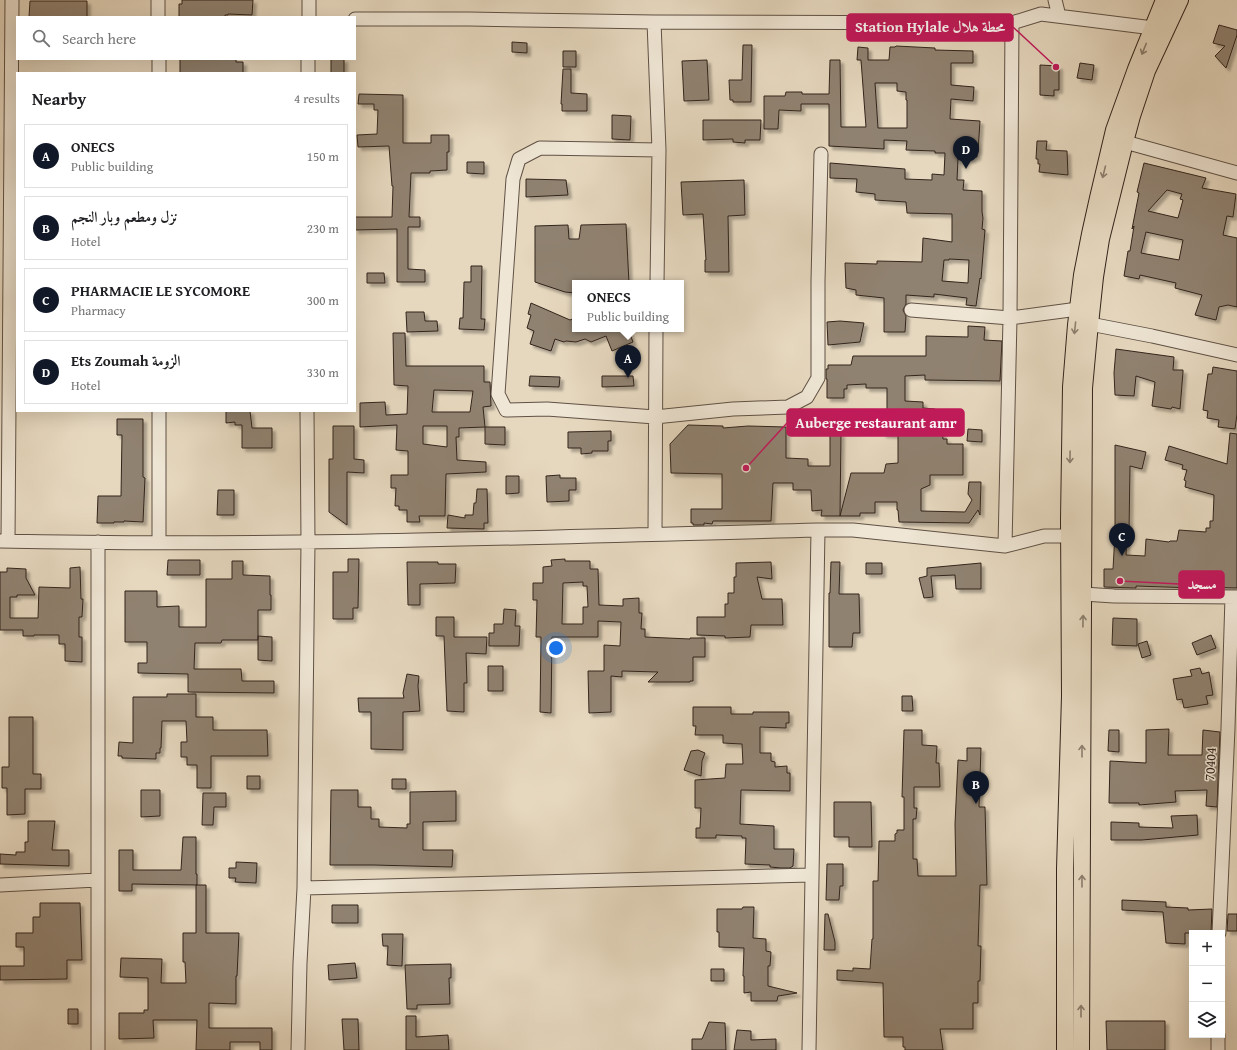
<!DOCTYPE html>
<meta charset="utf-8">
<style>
:root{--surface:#fff;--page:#f2f2f2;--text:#202124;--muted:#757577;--line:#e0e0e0;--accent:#111827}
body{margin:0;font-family:"Gentium Book Plus",Amiri,serif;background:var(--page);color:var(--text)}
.controls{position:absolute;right:12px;bottom:12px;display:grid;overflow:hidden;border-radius:0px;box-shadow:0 4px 16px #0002}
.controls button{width:36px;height:36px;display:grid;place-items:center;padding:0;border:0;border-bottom:1px solid var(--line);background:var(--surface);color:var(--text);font:20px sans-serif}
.you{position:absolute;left:556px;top:648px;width:14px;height:14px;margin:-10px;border:3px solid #fff;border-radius:50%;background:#1a73e8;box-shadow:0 0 0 6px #1a73e833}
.badge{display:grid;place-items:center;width:26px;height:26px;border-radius:50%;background:var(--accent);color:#fff;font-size:13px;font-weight:700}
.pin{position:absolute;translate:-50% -33px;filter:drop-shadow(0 1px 2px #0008)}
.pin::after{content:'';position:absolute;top:21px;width:14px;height:12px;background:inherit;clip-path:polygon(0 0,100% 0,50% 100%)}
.popup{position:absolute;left:572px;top:280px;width:112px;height:52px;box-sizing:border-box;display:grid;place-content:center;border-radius:0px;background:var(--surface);filter:drop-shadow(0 1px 3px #0005);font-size:13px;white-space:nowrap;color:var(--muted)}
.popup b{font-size:15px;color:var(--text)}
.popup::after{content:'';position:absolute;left:50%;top:100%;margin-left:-8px;border:8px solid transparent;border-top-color:var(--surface)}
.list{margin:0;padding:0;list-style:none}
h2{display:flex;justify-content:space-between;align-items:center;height:52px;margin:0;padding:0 16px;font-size:17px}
h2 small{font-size:13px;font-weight:400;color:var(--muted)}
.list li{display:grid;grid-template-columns:26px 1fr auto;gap:12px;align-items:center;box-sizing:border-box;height:64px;margin:0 8px 8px;padding:0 8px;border:1px solid var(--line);border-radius:0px}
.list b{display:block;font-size:15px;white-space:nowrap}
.list p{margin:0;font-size:13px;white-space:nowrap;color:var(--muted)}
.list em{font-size:13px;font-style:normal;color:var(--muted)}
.icon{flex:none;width:22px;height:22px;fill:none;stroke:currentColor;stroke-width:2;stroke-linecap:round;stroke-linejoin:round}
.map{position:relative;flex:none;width:1237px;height:1050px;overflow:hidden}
.search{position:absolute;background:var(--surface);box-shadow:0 4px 16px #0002;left:16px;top:16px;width:340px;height:44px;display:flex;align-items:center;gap:10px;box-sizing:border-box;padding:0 14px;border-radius:0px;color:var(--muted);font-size:15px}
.panel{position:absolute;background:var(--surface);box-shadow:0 4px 16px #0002;left:16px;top:72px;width:340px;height:340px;border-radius:0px}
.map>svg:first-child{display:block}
</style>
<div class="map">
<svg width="1237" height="1050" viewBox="0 0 1237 1050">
<defs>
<filter id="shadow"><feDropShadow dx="3.5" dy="3.5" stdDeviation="1" flood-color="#0004"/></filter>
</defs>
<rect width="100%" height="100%" fill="#e6d8bf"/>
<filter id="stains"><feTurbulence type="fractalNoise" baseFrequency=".005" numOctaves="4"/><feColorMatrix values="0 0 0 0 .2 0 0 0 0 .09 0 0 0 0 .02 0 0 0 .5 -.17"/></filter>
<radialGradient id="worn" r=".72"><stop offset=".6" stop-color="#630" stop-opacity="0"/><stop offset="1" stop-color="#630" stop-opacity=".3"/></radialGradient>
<!-- building -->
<path fill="#908271" stroke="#32241c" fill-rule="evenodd" filter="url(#shadow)" d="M182,0H253L252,15L228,14V15H225V17H179V4H182Z
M30,1H87V17H29Z
M1219,25L1237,30V35L1226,68L1215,56L1225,46L1213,43Z
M512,42L527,43V53L512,52Z
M743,45H752L751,102H733V100H730L729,80H742Z
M896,46L935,48V50L973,51V63H951V85L974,87L973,101L951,99L950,119L980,121L978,152H977V157H973V159H958L957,180H964L963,190L982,191V212L983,218L982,229L985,230L981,279L980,278L976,306L966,305L967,298L934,294V297L906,295V304L903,310L906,316L905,332H884V298L856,295V290L846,288L845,263L877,264V261L922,262L923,238L952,242V214L907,213L906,202L875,200V194L856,192L857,179L830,178V163L905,169V179L932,180V174L944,175L945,153H935V151L906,150L907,141L884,140V149L829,146V104H801V111L779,110L778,129H764V96H785L786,92H802V94H829L830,60H840L841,127H866L861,60H857L858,47L868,48V60H889L890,47H895ZM875,83H897V91L906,92V100H907V128H878ZM949,259L969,260L968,283L942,281L944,260H949Z
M563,51H576V67H563Z
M180,59H236V62H243V73H180Z
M331,59H344V73H331Z
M707,60L709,100L684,101L682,61Z
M1080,63L1094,65L1092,80L1077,78Z
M1040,65L1059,66V90H1054V96L1040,95Z
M563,69H571V93L587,94V111H562V104H561Z
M359,94L403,95V143H431V135H449V152H447V170L430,171V173H411L409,217H420V227H408V269L425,270V282H397V229L355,230V217H392L393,186H392L389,146L358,147L357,135L377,134L378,110H374V104H358Z
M612,115L631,116L630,140L612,139Z
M703,120H761L760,140H745V143L733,142V139L703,140Z
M1037,141H1047L1046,150L1067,151L1068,175L1039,172L1040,164H1038V159H1036Z
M467,162H484V174L467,173Z
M1144,163L1206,178L1202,188L1236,194L1233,217L1227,216L1223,235L1237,238V307L1228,305L1219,307L1216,320L1195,315L1202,295L1175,288L1176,283L1140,275L1139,279L1124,276L1128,251H1130L1134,226L1132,229L1139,193L1137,192ZM1167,190L1182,194L1180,199L1183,200L1178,218L1148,211ZM1146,232L1183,240L1179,260L1141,253Z
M526,179L566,180L568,195L526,197Z
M744,180L745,215L728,216L729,272H705V260H706L703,214L683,215L681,182Z
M626,224L629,283H575V293L565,292L535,282V226L568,225L569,239H579L581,225Z
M471,266H482L481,319H485L484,330L459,329L460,318H463L464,282H471Z
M367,273H384L385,283H367Z
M531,303L570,320L575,318V329H628L633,342L612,351L606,336L591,342L585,339L576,342L566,341L564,342L555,339L551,351L530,344L534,331L527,328L531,315L528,314Z
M406,312H424L425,321H437L438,331L407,332Z
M840,321L864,323L860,342L828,345L827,322Z
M968,326L985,327L984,340L1002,341L1000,381L925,380V375L905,376V401L923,402V408L935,409V420H941L943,439H947V444H963V475H930V485L921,489V511L965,512L972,500L968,494L969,482H981L980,515L978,510L969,523L899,522L898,510H897V502H875V513H860V516H821L822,510L812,511L811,490H793V483H773L771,521H713L712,524L704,523V525H693V523H691V509H722V474L671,473L670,444L688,425L723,426V428L748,426L786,427V458L808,459V466H830V433H841L840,516L851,473H884L886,464L898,463V435L883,434V421L886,420V416H887V388H866V384L847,385V389H844V398H827V379H826V369H828V365H851L853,356H926V336L968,337Z
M393,333H405L406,366H484V382H490L491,406L483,407L485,427L459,428V437H456L457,460L486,462V472L446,474L445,516H419L420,522H407V510H399V506H395L396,488H391V475H408V451L396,450L397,425L360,427V403L385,402L386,415L407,414L408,386L394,385ZM434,390L473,391L470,412H432ZM423,426H447V447L423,444Z
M1116,349L1174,357L1173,370H1183V372L1180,409L1172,407L1171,409L1152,406L1155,382L1136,376L1134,396L1115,395L1114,373Z
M1213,367L1237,371V414L1235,429L1218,427L1219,420L1207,418L1208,411L1203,410L1208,374H1212Z
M530,376L560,377L559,387L529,386Z
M602,376H633L634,386L602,387Z
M226,411H250L252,428H272V448H242V425H235V422L226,423Z
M117,419H143V477L145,478L143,522L124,521V522H114V523H97L98,496H121L122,435H117Z
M333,426H354V459L364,460V473L347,472V525L329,512V459H333Z
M485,427H505V445L485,444Z
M968,429L982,430V442L967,441Z
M611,431V441H608V451H592V453L581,454V448H568V432Z
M1230,433L1237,434V588L1199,587V588H1195L1136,586V588L1104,587V569H1113L1115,534V445L1146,452L1142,469L1130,466L1129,532H1127L1126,555L1145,556L1146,539L1169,542L1170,541H1177L1179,530L1206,532V528H1210V521H1213L1214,495L1185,487L1186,481L1184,480L1187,470L1182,469L1183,465L1165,460L1169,446L1227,464Z
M560,475V478H576V490H569V501L547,502L546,476Z
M506,476H519V493L506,494Z
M477,489H487L488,523H484V529L447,528L448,515L465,518V515H473L474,503H476Z
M218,490H234V515H217Z
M348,559H359L358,608H353V619H333V572H348Z
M565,559V561H590V569H598L599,605L623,606V599L639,598V613H642L641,629H645V637L690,639V638H705V657H693V681H690V682H648L658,672L622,671V677L611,676V712L589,713L588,671H604V645L620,646L621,622L598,621V637H552L551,713L540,712L541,637H536L537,600H533V583H543V567L552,566L551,560ZM583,582V586H587L588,607H583V624H562L563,583Z
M168,560H200V575H167Z
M232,561H243V575L270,576V595H271V610H258V640H222L221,643H195L194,669H241L242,681H274V693L188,692V674L138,673V663H147V642H125V591H157V607L179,606V627H206V579H232Z
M407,562H438V564H456L455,583L420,584V605H408Z
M771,562L772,579L757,577L762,599H782L783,625H751L750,637L725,638V636L697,635V617H725V604H728V593H734V577H736V563Z
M831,562H840L839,594H859L860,633H853L852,647H829V593H830Z
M866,563H882V574H866Z
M981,563V589H956L955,575L931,576L933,597L924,598L919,578L927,576V568Z
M80,567L81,599H83L82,617H79V637H82V662L65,661V644H59V635H34V636H23V630H0V572H7V568L26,569V578L35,595H17V597H10V618H38L39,587L70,588V568Z
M504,609L516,610L515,626H520L519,646H489V633H494V624H503Z
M436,617H454V637H487L486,654L466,653L467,683H464V712L447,711L444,636H436Z
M1113,618L1137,619V646L1112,645Z
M1211,635L1216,648L1197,655L1192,643Z
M258,636L272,637V661L258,660Z
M1147,641L1151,655L1142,658L1138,644Z
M488,666H503V691H488Z
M1200,668L1202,674L1209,672L1213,695L1206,696L1208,704L1184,708L1182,699L1177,700L1173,679L1192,676L1190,670Z
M407,674L419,676L418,686L420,711L403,712V750L371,749V712H359L358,698H404L403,693Z
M167,694H196V717H213V730H267L268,756H211V788H197V765H187V757H181V742H187L186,721H162L161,748H160V753H156V759L122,758V756H118L119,742L133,743V697H167Z
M902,696H912L913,711H902Z
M693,707H731V714H753V712H789V723H786V728L760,727V753H771V761L775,762V767L787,766V773H790V791L741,790L740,824L774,826V849H794L793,866L790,868H781L770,867V865L745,864L746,838H742V836L716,835V838H696V828H700L701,808H695V780L725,778L726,764H743L742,744L723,743V735H695L696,726H693Z
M9,717H33V774H41V789H25V814L7,815V788H2V767H9Z
M1169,729L1168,755H1202L1203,730L1220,732L1217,807L1206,806L1207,790L1175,791L1176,802L1139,805V803H1109L1110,761L1146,763V730Z
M904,730H922V745L937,746L936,763H939L940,787H914V808H917L916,819H913V859H917L918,876H956L955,824L958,760L967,761V748H981L979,807H985L987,885H980L978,946H981L980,981H978V1003H973V1029H940L943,1050H905V1047H903V1037H884L883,983L837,980V970L853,971V968L870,969L872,939H873V881H878L879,841H895V834L897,833V830H904V797H902Z
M1109,730H1119V752L1108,751Z
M698,750L705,753L702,761L701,776L684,770L691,751Z
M247,776H260V789H247Z
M392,779H406V789H392Z
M141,790H160V816L141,817Z
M331,790H358V807H371V819H379V827L407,828V824H410V792L456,791V821L423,822V850H453L452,867L373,865H330Z
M203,793H226V807H214L213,825H202Z
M834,802H871L872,847H849V837H834Z
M1197,815L1198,835L1142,840H1111V822L1139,823V827L1173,828L1171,816Z
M28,821H55L52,850H69V866L0,864V854L16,855V852H25V842H28Z
M183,837H196V874H197V885L132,884V891H119V850H133V870H181Z
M236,862L257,863L256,883L235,882L236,878H229V868H236Z
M827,864H843V886H840L839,900H826Z
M196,885H206V933H239L237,976H236V1004L209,1003V1028H272V1050H260V1042H230V1050H196L197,1020H153L154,1038L119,1039V1013H144V1010H148V978L120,977L121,958L162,959L161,983H186L185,962H183V933H196Z
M1122,900L1166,902V907L1188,908V910L1212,909L1211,933H1185V944L1166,943L1163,912L1122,910Z
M40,903H80L82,960H67V979L0,980V966H24V947H16V933H33V917H40Z
M332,905H358V923H332Z
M743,907H754L753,938L766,939V951L771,952L770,966H768V986L797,993L778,996L777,1001H751V992L744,993V976H743L744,948L719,947V932H717V909H742Z
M825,914H828L835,942V950H824Z
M1228,914H1237V931H1227Z
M382,934H403L402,966L387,965L388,946H383Z
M355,963L357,978L329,980L328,965Z
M451,964V978H449L450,1004L417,1005V1009H407L405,965Z
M711,969H724V981H711Z
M68,1009H78V1024H68Z
M406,1016H416V1037L448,1035L449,1050H406Z
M342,1019H358L359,1050H344Z
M1106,1021H1165V1050H1107Z
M709,1022L725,1023L726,1050H692V1039H702Z
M737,1030L751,1031V1040L776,1039V1050H734Z"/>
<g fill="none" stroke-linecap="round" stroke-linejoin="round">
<defs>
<path id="minor" d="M158,0V17
M1055,0L1059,16
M309,17V0
M355,19H469L654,22L1012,23L1041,14L1153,28L1160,31
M654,22L659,150L657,283
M159,59V73
M308,73V59
M1125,142L1237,173
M659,150L540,148L519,159L513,179L498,394L506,410L547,409L655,417L733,409L788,407L807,397L818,378V281L821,154
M911,310L1010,318L1078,309
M1090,324L1152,336L1237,355
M655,534L656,329
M0,541C272,547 545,537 818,530H853L1005,546L1044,536H1078
M8,541L12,0
M98,542V1050
M159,542V411
M1005,546L1010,318L1012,23
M1083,594L1114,596L1237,597
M0,885L97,880
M304,888L811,875
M1219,933L1228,728L1232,597
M298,1050L300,963L304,888L308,542L307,411
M809,1050L818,530
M1218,1050V1035"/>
<path id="major" d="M1065,1050V869L1070,696L1069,520L1071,387L1076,325L1082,275L1090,234L1098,198L1114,130L1136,69L1164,0
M1081,1050L1084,388L1089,334L1095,277L1101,239L1125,142L1132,116L1147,71L1180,0"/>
</defs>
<!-- minor casing -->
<use href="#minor" stroke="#5f5145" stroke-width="15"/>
<!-- major casing -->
<use href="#major" stroke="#32241c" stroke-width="18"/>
<!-- minor -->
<use href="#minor" stroke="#efe6d5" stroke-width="13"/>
<!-- major -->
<use href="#major" stroke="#e6d8bf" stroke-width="16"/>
</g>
<!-- one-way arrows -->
<defs><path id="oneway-shaft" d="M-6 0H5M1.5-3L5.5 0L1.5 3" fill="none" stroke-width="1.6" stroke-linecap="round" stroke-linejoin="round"/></defs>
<g stroke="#8c7e6e">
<use href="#oneway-shaft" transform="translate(1144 49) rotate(112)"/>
<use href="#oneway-shaft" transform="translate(1104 172) rotate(104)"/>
<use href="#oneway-shaft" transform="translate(1075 328) rotate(96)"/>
<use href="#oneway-shaft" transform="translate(1070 457) rotate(91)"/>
<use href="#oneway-shaft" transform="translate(1083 621) rotate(-89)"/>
<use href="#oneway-shaft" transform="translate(1082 751) rotate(-90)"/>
<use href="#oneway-shaft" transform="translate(1082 881) rotate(-90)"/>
<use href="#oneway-shaft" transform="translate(1081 1011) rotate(-90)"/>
</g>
<g text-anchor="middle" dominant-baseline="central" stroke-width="3" stroke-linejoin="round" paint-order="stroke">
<!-- street labels -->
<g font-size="14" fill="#32241c" stroke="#efe6d5">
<text transform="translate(1210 764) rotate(-87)">70404</text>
</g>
</g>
<!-- callouts -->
<path fill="none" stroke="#c2185b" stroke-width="1.5" d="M1056 67L1013 27M746 468L787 423M1120 581L1179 584"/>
<g fill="#c2185b" stroke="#efe6d5" stroke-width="1.5">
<circle cx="1056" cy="67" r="4"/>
<circle cx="746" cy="468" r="4"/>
<circle cx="1120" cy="581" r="4"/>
</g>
<g fill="#c2185b" stroke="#c2185b" stroke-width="1.5">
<rect x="847" y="14" width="166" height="27" rx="4"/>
<rect x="787" y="409" width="177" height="27" rx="4"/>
<rect x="1179" y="571" width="45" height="27" rx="4"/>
</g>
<g font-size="15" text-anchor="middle" font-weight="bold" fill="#fff">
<text x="930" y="32">Station Hylale محطة هلال</text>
<text x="876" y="428">Auberge restaurant amr</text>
<text x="1202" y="589">مسجد</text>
</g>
<rect width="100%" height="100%" filter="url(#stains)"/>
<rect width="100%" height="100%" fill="url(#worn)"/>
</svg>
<div class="controls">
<button>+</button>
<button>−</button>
<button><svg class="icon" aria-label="layers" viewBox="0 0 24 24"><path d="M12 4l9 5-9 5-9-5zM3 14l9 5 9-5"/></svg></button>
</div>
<div class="you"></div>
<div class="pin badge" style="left:628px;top:378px">A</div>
<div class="popup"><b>ONECS</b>Public building</div>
<div class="pin badge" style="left:976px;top:804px">B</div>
<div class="pin badge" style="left:1122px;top:556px">C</div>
<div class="pin badge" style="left:966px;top:169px">D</div>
<div class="search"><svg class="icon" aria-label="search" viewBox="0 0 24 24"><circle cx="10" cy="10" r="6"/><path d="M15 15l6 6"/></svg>Search here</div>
<section class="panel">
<h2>Nearby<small>4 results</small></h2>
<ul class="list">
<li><span class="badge">A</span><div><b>ONECS</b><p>Public building</p></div><em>150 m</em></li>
<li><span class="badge">B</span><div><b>نزل ومطعم وبار النجم</b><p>Hotel</p></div><em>230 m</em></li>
<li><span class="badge">C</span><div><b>PHARMACIE LE SYCOMORE</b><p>Pharmacy</p></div><em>300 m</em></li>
<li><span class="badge">D</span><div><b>Ets Zoumah الزومة</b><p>Hotel</p></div><em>330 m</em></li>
</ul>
</section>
</div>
